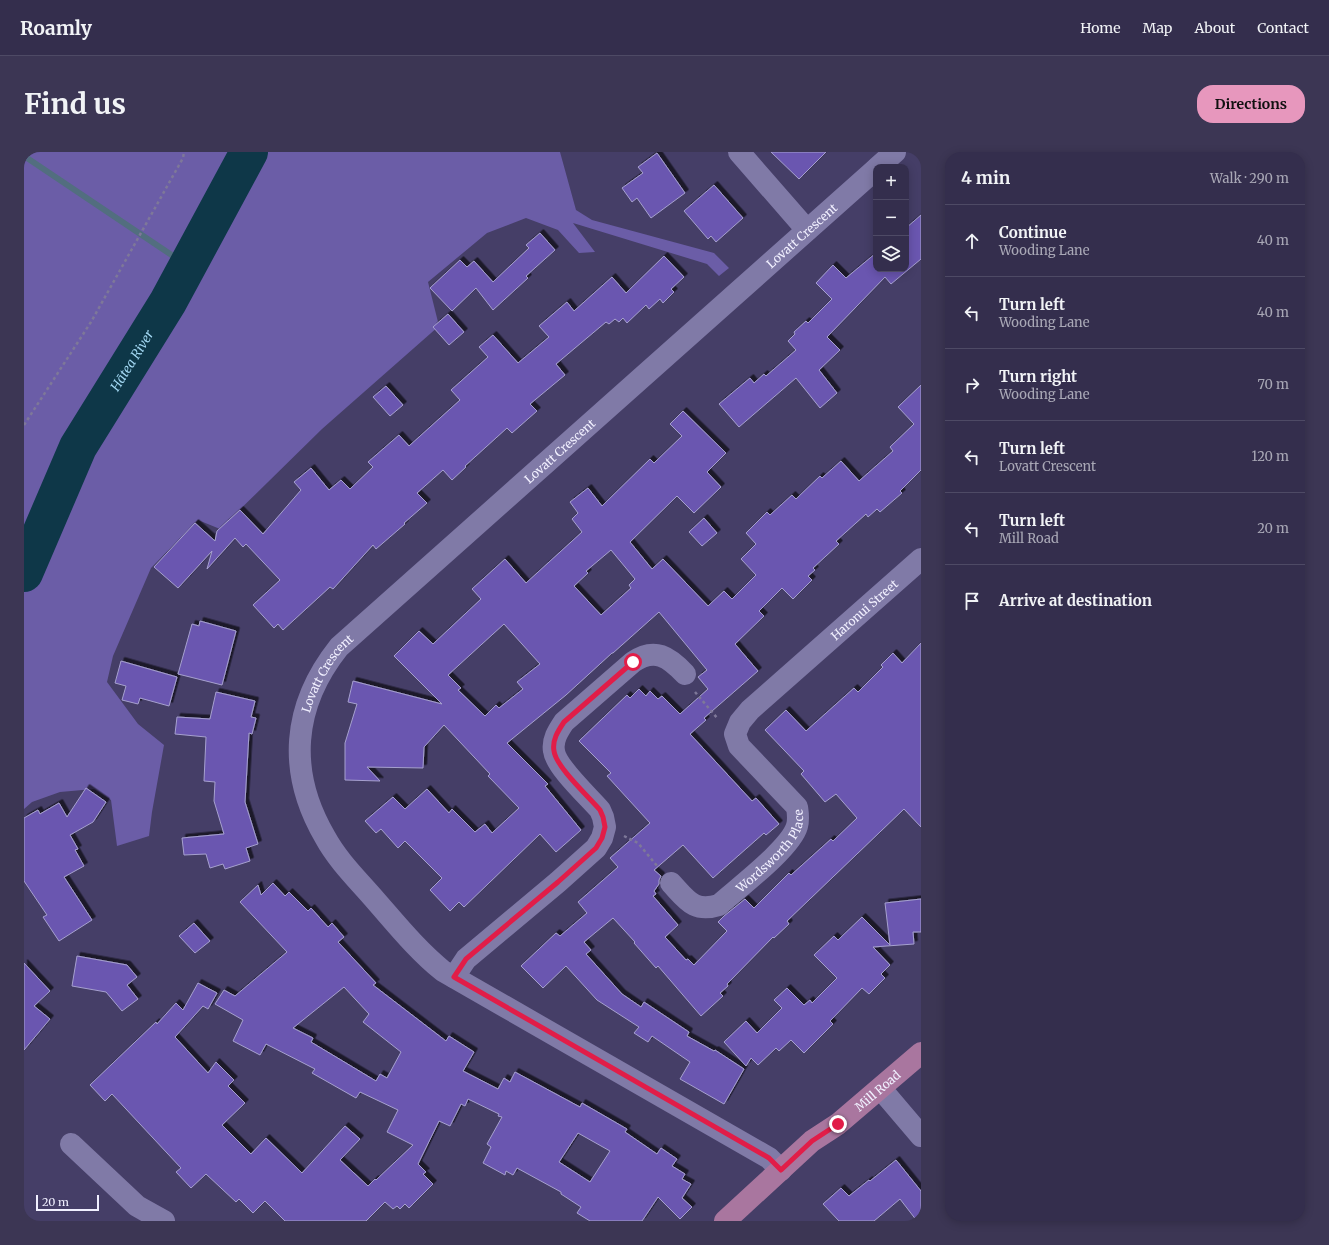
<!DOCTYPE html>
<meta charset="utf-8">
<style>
:root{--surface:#342e4d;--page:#3c3654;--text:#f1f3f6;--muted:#a9a8b6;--line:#4e4a65;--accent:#e797bd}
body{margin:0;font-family:Merriweather,serif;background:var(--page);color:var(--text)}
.controls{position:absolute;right:12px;top:12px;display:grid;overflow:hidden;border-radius:8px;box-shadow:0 2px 10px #0003}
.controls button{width:36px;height:36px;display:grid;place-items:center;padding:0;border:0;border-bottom:1px solid var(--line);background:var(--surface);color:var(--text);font:20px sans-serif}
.scale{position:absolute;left:12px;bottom:10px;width:63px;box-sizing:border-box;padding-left:4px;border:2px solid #f1f0ff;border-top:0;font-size:11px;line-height:14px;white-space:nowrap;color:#f1f0ff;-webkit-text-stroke:3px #453e67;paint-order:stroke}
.stop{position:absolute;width:12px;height:12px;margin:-9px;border:3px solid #e11d48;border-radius:50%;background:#fff}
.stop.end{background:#e11d48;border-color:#fff;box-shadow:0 1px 4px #0008}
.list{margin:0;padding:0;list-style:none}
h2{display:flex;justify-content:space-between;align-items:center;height:52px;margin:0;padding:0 16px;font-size:17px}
h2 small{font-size:13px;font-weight:400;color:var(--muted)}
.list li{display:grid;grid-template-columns:26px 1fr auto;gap:12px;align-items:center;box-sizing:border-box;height:72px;padding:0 16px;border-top:1px solid var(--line)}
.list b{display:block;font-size:15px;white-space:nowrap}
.list p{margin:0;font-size:13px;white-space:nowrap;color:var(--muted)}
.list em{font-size:13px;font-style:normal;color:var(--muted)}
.icon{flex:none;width:22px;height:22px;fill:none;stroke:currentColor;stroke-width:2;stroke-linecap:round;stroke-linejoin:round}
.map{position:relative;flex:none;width:897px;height:1069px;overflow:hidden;border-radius:16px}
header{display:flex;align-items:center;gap:24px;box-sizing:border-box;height:56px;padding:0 20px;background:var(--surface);border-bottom:1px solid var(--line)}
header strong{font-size:19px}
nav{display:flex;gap:22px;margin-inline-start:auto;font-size:14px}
.intro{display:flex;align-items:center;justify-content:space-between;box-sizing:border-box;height:96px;padding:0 24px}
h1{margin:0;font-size:28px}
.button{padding:10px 18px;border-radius:16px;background:var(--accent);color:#111;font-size:14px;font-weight:700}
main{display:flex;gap:24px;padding:0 24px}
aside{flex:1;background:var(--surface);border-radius:16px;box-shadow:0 2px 10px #0003}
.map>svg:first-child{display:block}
</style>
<header>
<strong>Roamly</strong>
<nav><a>Home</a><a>Map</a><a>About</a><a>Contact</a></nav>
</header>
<div class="intro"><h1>Find us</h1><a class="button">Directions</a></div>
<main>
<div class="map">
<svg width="897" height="1069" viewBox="0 0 897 1069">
<defs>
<filter id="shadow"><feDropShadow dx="3.5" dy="-3.5" stdDeviation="0" flood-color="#0009"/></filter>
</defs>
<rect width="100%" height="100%" fill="#453e67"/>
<!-- green -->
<path fill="#6b5da7" d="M0,0H536L552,58L568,68L690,101L705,116L695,124L683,112L549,71L571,100L555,101L534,78L502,66L463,81L404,130L415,174L298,277L196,377L174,368L127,416L89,504L83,530L114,572L140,593L128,660L125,684L93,694L87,648L70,637L36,640L8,650L0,657Z"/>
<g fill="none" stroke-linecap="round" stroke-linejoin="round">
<!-- stream -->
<path stroke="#526e7f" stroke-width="6" d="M0,4L164,114"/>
<!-- river -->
<path stroke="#0e3748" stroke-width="38" id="s1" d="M0,421L54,295L144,150L225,0"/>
</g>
<!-- building -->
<path fill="#6a57b0" stroke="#a6a0cf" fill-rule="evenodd" filter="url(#shadow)" d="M747,0H802L775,27Z
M633,1L661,41L627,66L613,46L608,50L598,36L619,21L614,15Z
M690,33L719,66L692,90L687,84L684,87L660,59Z
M897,63V107L867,132L861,125L803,185L816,198L795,218L813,241L796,256L772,226L715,275L695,252L726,226L730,231L740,222L742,224L772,198L764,189L771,182L770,180L782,169L784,171L808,147L792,131L809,113L822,126L852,101V117H882V76Z
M516,81L531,98L502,124L504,126L469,158L452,136L428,159L406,136L436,108L443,115L450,109L469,130L505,96L502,93Z
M640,104L660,125L647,137L650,140L639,151L636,147L625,157L622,153L603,171L599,166L595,170L591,167L585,172L582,170L532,212L541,223L506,252L513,259L488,281L483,276L441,314L442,315L428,328L419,318L393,341L403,351L380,371L381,372L352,397L349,393L309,437L306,435L259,478L254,472L250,476L229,453L256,428L222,392L219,395L211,386L183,417L188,399L154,436L130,415L171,371L191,389L193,379L216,358L239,382L277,338L270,330L287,316L305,338L317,328L326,337L349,315L344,310L375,283L385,294L436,248L427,238L464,205L455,195L469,183L494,211L525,185L515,174L543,150L550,159L588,125L602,141Z
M424,162L440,180L425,193L409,175Z
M897,233V318L876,339L878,341L856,360L853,357L844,365L842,362L812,389L815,392L789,416L791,418L784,424L788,428L769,447L758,436L735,459L740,464L711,492L734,519L680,566L682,568L666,582L728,649L732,646L755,672L742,683L740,681L689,726L659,693L630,718L637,724L635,728V732L630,739L632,742L629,744L654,773L641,785L662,808L664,807L670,813L703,779L694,770L700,764L721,747L730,756L765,721L767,723L807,687L809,689L833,666L812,642L801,650L777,622L780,619L741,578L762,558L782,579L830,536L834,540L859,515L857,513L869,501L878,511L897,491V675L880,657L763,769L765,772L750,786L749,785L703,832L704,834L696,841L699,844L677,864L634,814L632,816L610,791L611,790L589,766L560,790L567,798L562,802L598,842L617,855L620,850L665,880L663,884L690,899L691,898L720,917L700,952L656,927L666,910L628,884L624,890L610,881L615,875L573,848L542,814L519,836L497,814L532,781L536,784L563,761L554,750L594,715L586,706L626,671L583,624L587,621L555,589L603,543L606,546L615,537L622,544L626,539L634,547L638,544L656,562L684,537L674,525L683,518L635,460L589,501H588L542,543L483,591L524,632L521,634L557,678L532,700L516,682L440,755L435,750L426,759L406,738L418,726L381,689L374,696L357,677L352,681L341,669L369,645L381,657L403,637L425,661L428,657L451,680L461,672L468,681L495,656L464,624L466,622L420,573L400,595L399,616L343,615L356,629L321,628V591L333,552L324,550L329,529L418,552L370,504L395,479L409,492L457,447L448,437L481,407L502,431L558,380L548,367L554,361L546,350L564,336L578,354L626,307L630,311L658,284L646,272L659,259L702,301L683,320L697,335L670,361L653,344L606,390L628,417L639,407L684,454L700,439L708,447L732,423L717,407L732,392L722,381L743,360L746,363L768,343L772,347L796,324L798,326L817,309L835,329L869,299L866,295L890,272L874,255ZM587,398L611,427L605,433L607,436L577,463L550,434L564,421L562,419ZM480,472L516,512L493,530L499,537L475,556L472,553L461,564L434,538L437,536L424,523Z
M362,234L379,253L366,264L349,245Z
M680,366L693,381L678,394L665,380Z
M176,469L212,479L198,533L154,522L168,472L175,474Z
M97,509L153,525L145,554L116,546L114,552L98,548L102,534L91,531Z
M192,540L231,549L227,565L232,566L228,582L225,581L221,650L234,692L222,696L226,709L201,717L199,712L186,716L182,702L160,703L158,686L200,682L190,649L191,630L180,629L182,585L151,582L153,565L186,567Z
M62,636L82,650L69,670L46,683L54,697L51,698L60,714L40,725L68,768L35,789L19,765L23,763L0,729V666L14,658L16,662L35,651L43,665Z
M249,731L261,744L265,740L284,759L287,756L304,775L308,771L320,785L314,790L352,831L349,833L422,889L425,884L450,900L439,919L474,937L480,926L486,930L491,920L556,955L558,951L603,977L601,980L633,1002L637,996L653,1007L648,1014L661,1022L658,1027L667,1032L658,1046L668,1055L656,1067L634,1045L618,1069H566L553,1061L557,1055L537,1042V1040L493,1016L489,1023L482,1019L481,1023L459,1011L467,995L463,992L478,965L474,964L475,962L444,947L441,954L437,952L426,974L415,969L394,1012L402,1020L399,1022L409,1032L385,1056L381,1052L376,1057L373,1054L369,1057L361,1050L342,1069H261L241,1049L229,1061L215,1047L212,1050L182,1022L167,1036L152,1020L157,1016L88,942L81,949L66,933L132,870L133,872L152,851L159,858L174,831L193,841L184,857L179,854L151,885L184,921L192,910L210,928L204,934L221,951L198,973L227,1002L242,986L278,1021L321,974L336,987L316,1008L344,1034L351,1027L352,1028L389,993L363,980L374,958L336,940L332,946L288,921L291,917L242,892L236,903L209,889L219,868L191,852L200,838L211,844L263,800L216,750L234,733L237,743ZM320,835L345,862L339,870L377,900L363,926L356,922L352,929L287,890L289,886L269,876ZM554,981L586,999L566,1030L535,1010Z
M897,747V780H889L890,792L849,795L866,813L857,822L861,826L845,842L838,836L806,869L809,872L780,901L767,888L755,899L752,896L734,913L727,906L722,914L700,890L722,869L733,881L758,856L750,848L763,836L780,853L786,848L788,851L813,826L790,803L810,784L814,788L838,765L866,793L861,751Z
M170,771L186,789L171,801L155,784Z
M53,804L103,813L113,825L103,833L114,847L98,859L82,840L48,834Z
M0,811L26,839L10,854L26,867L0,898Z
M872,1008L897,1039V1069H893L876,1047L850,1069H815L799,1052L817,1036L825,1044L845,1028L846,1029Z"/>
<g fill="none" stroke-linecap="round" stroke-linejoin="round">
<!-- path -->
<path stroke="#7e7899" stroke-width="2.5" stroke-dasharray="3 3" stroke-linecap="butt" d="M0,273L67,170L159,6L160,0
M671,540L694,567
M600,684L614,691L634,715"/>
<!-- minor -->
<g stroke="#807aa7" stroke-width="22">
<path d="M715,0L783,78"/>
<path d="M854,15L871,0"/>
<path id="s2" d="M647,731C663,748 670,761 695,753C714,736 767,696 773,674C775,667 774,662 773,655L715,594L711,582L716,570L726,558L897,407"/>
<path d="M430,825L442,807L534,730L572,696L578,686L581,675L579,665L576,658C565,645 532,615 530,599C528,588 534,579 540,570L609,510C631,495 645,505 661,522"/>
<path d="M857,937L897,984"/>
<path d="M47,992L113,1054L140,1069"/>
<path id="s3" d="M757,1018L745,1006L419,819C394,799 373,773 352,749C334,728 314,709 301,685C263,620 268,554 315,495L852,17"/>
</g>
<!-- major -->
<path stroke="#a9769f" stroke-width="22" id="s4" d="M701,1069L788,989L814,972L897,901"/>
</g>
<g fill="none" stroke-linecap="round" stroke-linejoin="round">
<!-- route -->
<path stroke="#e11d48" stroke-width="5" d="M609,510L540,570C534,579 528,588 530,599C532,615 565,645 576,658L579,665L581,675L578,686L572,696L534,730L442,807L430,825L745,1006L757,1018L788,989L814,972"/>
</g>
<g text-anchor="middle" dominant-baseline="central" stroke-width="3.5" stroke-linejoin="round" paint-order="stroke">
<!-- street labels -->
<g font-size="12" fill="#f1f0ff" stroke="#453e67">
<text stroke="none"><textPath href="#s3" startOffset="1395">Lovatt Crescent</textPath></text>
<text stroke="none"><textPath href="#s3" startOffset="1071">Lovatt Crescent</textPath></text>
<text stroke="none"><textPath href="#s2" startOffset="466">Haronui Street</textPath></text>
<text stroke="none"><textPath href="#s3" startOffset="747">Lovatt Crescent</textPath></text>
<text stroke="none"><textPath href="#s2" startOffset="134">Wordsworth Place</textPath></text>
<text stroke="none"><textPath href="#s4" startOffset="201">Mill Road</textPath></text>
</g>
<!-- water labels -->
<g font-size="13" font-style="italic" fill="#a1d6f1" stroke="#453e67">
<text stroke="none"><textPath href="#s1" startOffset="239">Hātea River</textPath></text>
</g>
</g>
</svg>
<div class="controls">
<button>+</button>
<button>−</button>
<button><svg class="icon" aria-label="layers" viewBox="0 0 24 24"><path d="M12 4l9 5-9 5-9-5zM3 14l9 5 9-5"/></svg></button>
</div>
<div class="scale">20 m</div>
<div class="stop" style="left:609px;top:510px"></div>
<div class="stop end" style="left:814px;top:972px"></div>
</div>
<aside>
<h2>4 min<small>Walk · 290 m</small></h2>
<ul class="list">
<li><svg class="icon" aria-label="ahead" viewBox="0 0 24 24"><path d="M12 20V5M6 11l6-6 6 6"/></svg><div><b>Continue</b><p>Wooding Lane</p></div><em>40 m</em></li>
<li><svg class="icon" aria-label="left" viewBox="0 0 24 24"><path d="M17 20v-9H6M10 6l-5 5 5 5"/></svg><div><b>Turn left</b><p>Wooding Lane</p></div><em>40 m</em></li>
<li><svg class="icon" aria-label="right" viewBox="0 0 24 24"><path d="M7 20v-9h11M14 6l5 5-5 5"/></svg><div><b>Turn right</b><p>Wooding Lane</p></div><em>70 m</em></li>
<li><svg class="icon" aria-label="left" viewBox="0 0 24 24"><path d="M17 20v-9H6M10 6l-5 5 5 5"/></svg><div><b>Turn left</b><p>Lovatt Crescent</p></div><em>120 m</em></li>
<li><svg class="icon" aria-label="left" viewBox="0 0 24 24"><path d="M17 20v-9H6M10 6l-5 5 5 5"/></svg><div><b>Turn left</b><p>Mill Road</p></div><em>20 m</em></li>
<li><svg class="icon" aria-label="arrive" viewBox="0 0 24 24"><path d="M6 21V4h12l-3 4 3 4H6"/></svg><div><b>Arrive at destination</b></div></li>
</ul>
</aside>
</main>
